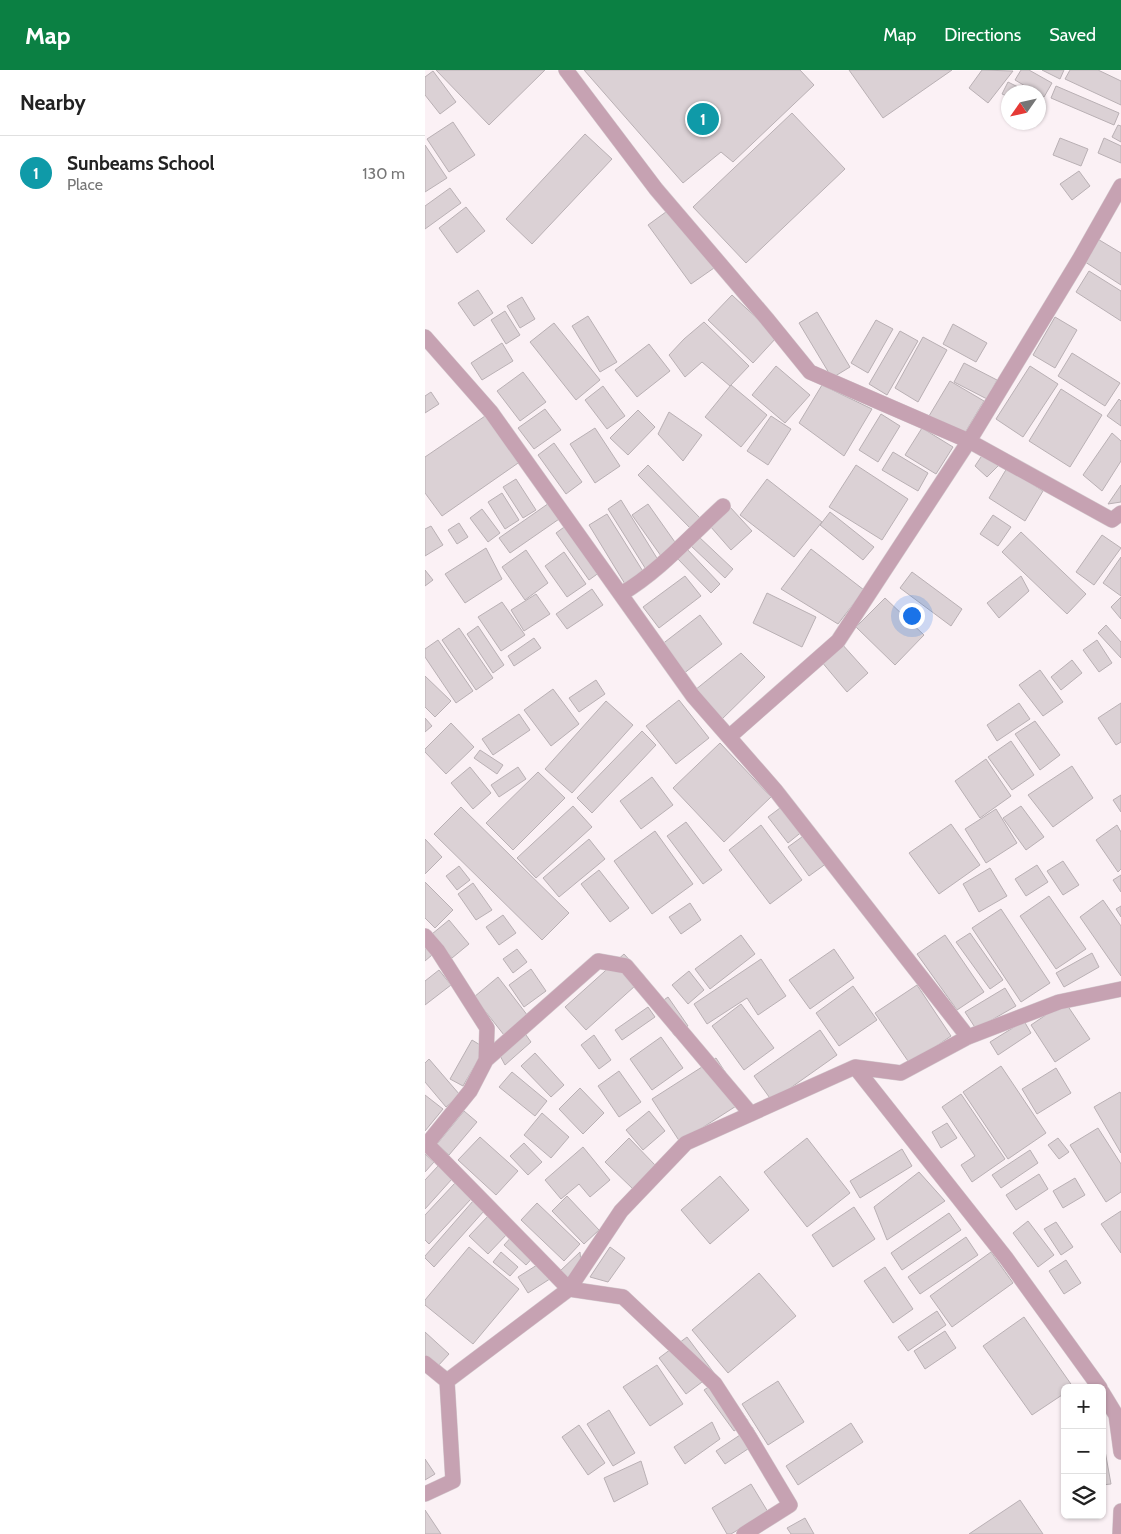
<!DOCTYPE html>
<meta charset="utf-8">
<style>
:root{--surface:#fff;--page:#f6f6f6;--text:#222;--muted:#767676;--line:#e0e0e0;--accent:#0b8043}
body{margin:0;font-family:Cabin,sans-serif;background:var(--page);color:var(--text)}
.controls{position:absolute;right:15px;bottom:15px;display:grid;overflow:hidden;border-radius:8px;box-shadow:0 1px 4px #0004}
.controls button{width:45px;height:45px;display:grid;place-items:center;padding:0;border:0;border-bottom:1px solid var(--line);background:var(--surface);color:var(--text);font:25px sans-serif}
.compass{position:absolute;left:576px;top:15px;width:45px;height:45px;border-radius:50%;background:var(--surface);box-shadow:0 1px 4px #0004;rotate:236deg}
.you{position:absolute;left:486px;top:545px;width:18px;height:18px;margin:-12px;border:4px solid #fff;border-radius:50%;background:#1a73e8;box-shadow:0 0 0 8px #1a73e833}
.badge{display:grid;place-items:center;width:32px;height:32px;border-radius:50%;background:var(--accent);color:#fff;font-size:16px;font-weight:700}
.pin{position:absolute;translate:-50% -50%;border:2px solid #fff;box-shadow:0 1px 5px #0006}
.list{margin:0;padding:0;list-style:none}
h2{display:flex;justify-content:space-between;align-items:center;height:65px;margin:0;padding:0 20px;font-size:21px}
h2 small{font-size:16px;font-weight:400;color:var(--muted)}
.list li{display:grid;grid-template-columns:32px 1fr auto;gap:15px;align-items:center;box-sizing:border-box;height:75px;padding:0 20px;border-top:1px solid var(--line)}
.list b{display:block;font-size:19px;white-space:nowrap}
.list p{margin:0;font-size:16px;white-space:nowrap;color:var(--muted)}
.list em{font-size:16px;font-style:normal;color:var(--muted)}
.icon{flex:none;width:28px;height:28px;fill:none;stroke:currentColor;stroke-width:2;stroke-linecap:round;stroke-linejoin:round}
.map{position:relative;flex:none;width:696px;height:1464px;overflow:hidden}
header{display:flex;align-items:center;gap:30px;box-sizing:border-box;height:70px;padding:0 25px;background:var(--accent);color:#fff}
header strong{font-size:24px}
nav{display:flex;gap:28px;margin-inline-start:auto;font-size:18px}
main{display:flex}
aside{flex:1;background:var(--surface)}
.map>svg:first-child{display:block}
</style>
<header>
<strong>Map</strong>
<nav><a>Map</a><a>Directions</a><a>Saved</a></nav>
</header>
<main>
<aside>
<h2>Nearby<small></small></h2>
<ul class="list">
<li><span class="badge" style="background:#0f9aa8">1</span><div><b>Sunbeams School</b><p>Place</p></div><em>130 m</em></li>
</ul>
</aside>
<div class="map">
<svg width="696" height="1464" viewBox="0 0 696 1464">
<rect width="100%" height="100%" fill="#fbf1f5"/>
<!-- building -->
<path fill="#dbd1d5" stroke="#b9b0b4" d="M11,0H120L64,55Z
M159,0H375L389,15L308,92L296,82L258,113Z
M424,0H527L458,48Z
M557,0L588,1L563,33L544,18Z
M596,0H604L627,13L619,27L590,10Z
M617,0H639L635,9Z
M645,0H673L696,11V35L640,9Z
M8,1L31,32L15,44L0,25V7Z
M583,12L603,22H584V27L577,24Z
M631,16L694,43L689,55L626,28Z
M614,28L620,32L614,43Z
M367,43L420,99L321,193L268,137Z
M28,52L50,85L24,102L2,69Z
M693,55L696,56V72L687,67Z
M160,64L187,89L107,174L81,149Z
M635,68L663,79L656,96L628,85Z
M679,68L696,76V93L673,83Z
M0,75L22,108L0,122Z
M654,101L665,116L647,130L635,114Z
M25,118L36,133L0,159V136Z
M41,137L60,161L32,183L14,158Z
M245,139L289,198L266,214L223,155Z
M671,168L696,183V215L657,190Z
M664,201L696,221V251L651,222Z
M53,220L68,243L49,256L33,233Z
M307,225L352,267L328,293L283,250Z
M97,227L110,249L95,258L82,236Z
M80,241L95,265L81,274L66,250Z
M392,242L425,297L407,308L374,253Z
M163,246L192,292L175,302L147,256Z
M630,247L652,260L630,298L608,285Z
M451,250L468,259L443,303L426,293Z
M279,252L324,296L305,316L277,292L260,307L244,285L259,269Z
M129,253L175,310L151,330L105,272Z
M528,254L562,273L551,292L518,274Z
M475,261L493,271L462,325L444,314Z
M498,267L522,280L493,332L470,318Z
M77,273L88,291L57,310L46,293Z
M224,274L245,301L212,327L190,300Z
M647,283L695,313L680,336L633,306Z
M539,293L572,310L562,329L529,312Z
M351,296L385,325L360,353L327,325Z
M605,296L633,314L598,367L571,349Z
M98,302L121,332L95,351L72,321Z
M525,311L559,331L538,366L504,346Z
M306,315L342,345L316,377L280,347Z
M397,315L447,339L419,386L374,353Z
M178,316L200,346L182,359L160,330Z
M636,319L677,345L645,397L604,371Z
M6,322L14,334L0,343V326Z
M694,329L696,331V356L682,346Z
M120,339L136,360L109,379L93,358Z
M213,340L230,357L203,385L185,368Z
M244,342L277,365L258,391L233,364Z
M63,344L96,391L17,446L0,423V387Z
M456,344L475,356L453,392L434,380Z
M346,346L366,359L343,395L322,381Z
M170,358L195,396L170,413L145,374Z
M497,358L528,377L511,404L480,385Z
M687,363L696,371V391L677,421L658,405Z
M129,373L157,412L141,424L113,385Z
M468,382L503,403L493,421L457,400Z
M558,384L574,395L562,407L550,396Z
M223,395L276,449L266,459L213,405Z
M431,395L483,429L457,470L404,437Z
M582,398L618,421L600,451L564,428Z
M91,409L111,440L98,448L78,417Z
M342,409L397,452L369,487L315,445Z
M696,415V432L683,434Z
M77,423L94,450L80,459L63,432Z
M196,430L235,493L222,501L183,439Z
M127,431L137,447L85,483L74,468Z
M223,434L252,475L236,486L207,445Z
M305,437L327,461L306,480L285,456Z
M57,439L75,463L63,472L45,448Z
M405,442L449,477L438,490L395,455Z
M182,444L219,503L200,514L164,455Z
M568,445L586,457L573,476L555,464Z
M34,453L43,467L32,474L23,460Z
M142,455L175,502L164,510L131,463Z
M6,456L18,475L0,486V459Z
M596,462L661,524L642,544L577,482Z
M677,465L696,478L669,515L651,502Z
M273,466L308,499L300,508L265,475Z
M61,478L77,509L40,533L20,504Z
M261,478L295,514L286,523L252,488Z
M386,479L439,520L413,554L356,519Z
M101,480L123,513L100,530L77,497Z
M139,482L161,514L142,527L120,496Z
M696,487V526L678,513Z
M0,500L8,510L0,516Z
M487,502L537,539L526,556L475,518Z
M260,506L276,526L234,558L218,537Z
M596,506L604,521L574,548L562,533Z
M167,519L178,535L142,559L131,544Z
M342,523L391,547L377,577L328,553Z
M111,524L125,544L99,561L86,540Z
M696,527V549L686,537Z
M460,528L499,565L470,595L431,557Z
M77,532L100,565L76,581L53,547Z
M275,545L297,574L258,604L236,575Z
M681,555L696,572V588L673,563Z
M53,556L79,595L68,603L42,564Z
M34,558L68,608L51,620L17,570Z
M109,568L116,578L89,596L83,586Z
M13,570L48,621L31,633L0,587V579Z
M672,570L687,593L674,602L658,580Z
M416,573L443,603L422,622L396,591Z
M316,583L340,607L295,651L270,620Z
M647,590L657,603L636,620L626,607Z
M615,600L638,632L618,646L594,615Z
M0,606L26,631L10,647L0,637Z
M171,610L180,624L154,642L144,628Z
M128,619L154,654L126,676L99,640Z
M254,630L284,668L251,694L221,656Z
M181,631L208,655L147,723L120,699Z
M594,633L605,649L572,671L562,655Z
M696,633V672L691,675L673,648Z
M94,644L105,660L68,685L57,669Z
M0,648L7,656L0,662Z
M610,651L635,685L615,700L590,664Z
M26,653L49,677L21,704L0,682V679Z
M217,661L231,675L167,743L152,728Z
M586,671L609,705L587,720L563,687Z
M295,673L346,727L299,772L248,718Z
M55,680L78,695L72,704L49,688Z
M561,689L586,726L555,748L530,711Z
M647,696L668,728L628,757L603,725Z
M45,697L66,723L48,739L26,713Z
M93,697L101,709L74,727L66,715Z
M113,702L140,728L88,780L61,753Z
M227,707L248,735L216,759L195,731Z
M696,725V742L688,730Z
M359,735L379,760L363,773L343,747Z
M148,736L167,757L111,808L92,788Z
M596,736L619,767L601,780L578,748Z
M36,737L144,843L117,870L9,764Z
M571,739L592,773L561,793L540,759Z
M261,752L297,800L278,814L242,766Z
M526,754L555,795L514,824L484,783Z
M336,755L377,810L345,834L304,780Z
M692,755L696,762V799L693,802L671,770Z
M230,761L268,814L227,844L189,791Z
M381,764L402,793L384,806L363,777Z
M0,769L17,787L0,804Z
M164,769L180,789L134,827L118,808Z
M638,791L654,815L638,825L622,801Z
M612,795L623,812L601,826L590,809Z
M34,796L45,810L32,820L21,806Z
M565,798L582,826L554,842L538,814Z
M174,800L204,838L185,852L156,814Z
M696,805V822L688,810Z
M0,812L28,840L10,858L0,848Z
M48,813L67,840L51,850L33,824Z
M624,826L661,879L631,899L595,846Z
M678,830L696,856V906L655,847Z
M265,833L276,850L256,864L244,847Z
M696,836V847L691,839Z
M576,839L625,913L596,932L547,858Z
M78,845L91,863L74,875L61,857Z
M24,850L44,874L27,888L7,864Z
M545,863L578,910L565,919L531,872Z
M316,865L330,884L285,919L270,899Z
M520,865L559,922L532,940L492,884Z
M0,875L7,885L0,891Z
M92,879L102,892L88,903L78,889Z
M409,879L429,908L385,939L364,910Z
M667,883L674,897L639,917L631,903Z
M199,884L220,907L161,960L140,937Z
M336,889L361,926L333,945L322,928L282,954L269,934Z
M106,899L121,921L99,937L84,915Z
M14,900L26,915L0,935V911Z
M264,901L279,920L263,934L247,915Z
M73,907L103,946L79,965L49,927Z
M492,915L526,966L485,994L450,943Z
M428,916L452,950L414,976L391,943Z
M580,918L591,936L551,959L540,942Z
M243,927L263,956L250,966L229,937Z
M640,932L665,969L630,992L606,955Z
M316,934L349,978L319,1000L287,956Z
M223,937L230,947L197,970L190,960Z
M599,951L606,963L573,985L565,972Z
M96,958L106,972L80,995L71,978Z
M395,960L412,985L347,1031L329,1006Z
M169,965L186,990L174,999L156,975Z
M236,967L258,998L227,1020L205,989Z
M47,970L60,978L38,1016L25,1009Z
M110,983L139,1015L126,1027L96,996Z
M291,988L319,1031L255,1072L227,1029Z
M4,989L35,1025L21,1037L0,1012V993Z
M576,996L621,1063L583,1089L538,1022Z
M631,998L646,1023L612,1044L597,1019Z
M194,1001L216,1032L194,1047L173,1016Z
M87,1002L122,1031L110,1046L74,1017Z
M155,1018L179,1043L158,1064L134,1039Z
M695,1022L696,1024V1083L669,1037Z
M536,1024L580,1089L547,1112L536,1095L550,1086L517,1037Z
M0,1025L18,1039L0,1061Z
M39,1041L52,1052L24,1085L12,1074Z
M224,1041L240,1061L218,1080L201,1060Z
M117,1043L144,1067L126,1088L99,1065Z
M522,1053L532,1068L516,1078L507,1062Z
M673,1058L696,1094V1122L681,1132L645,1075Z
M55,1067L93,1101L71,1125L33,1090Z
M204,1068L231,1096L208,1119L180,1092Z
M382,1068L425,1123L382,1157L339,1102Z
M633,1068L644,1082L634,1089L623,1075Z
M99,1073L117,1092L103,1105L85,1086Z
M158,1077L185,1110L165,1127L154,1114L136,1129L120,1110Z
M477,1079L487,1096L435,1128L425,1111Z
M605,1080L613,1093L576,1118L567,1105Z
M0,1084L9,1092L0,1102Z
M13,1096L27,1109L0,1139V1110Z
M494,1102L520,1131L462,1170L449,1137Z
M614,1104L623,1119L591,1140L581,1125Z
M295,1106L324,1140L285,1174L256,1140Z
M650,1108L660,1125L638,1138L628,1121Z
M30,1113L46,1129L4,1174L0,1170V1145Z
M142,1126L174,1160L159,1174L127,1141Z
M48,1131L59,1141L9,1197L0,1188V1186Z
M112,1133L155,1174L139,1191L96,1150Z
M429,1137L450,1169L408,1197L387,1165Z
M696,1141V1183L676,1154Z
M524,1143L536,1160L477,1200L466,1183Z
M65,1144L84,1162L63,1184L44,1166Z
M603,1151L629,1185L613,1197L588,1163Z
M631,1152L648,1177L636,1185L619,1159Z
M90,1163L112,1183L101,1195L79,1175Z
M541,1167L553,1185L495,1224L483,1207Z
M44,1177L94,1219L48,1274L0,1235V1230Z
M185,1177L200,1188L183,1212L165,1207Z
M76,1182L93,1197L85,1206L68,1192Z
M155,1182L156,1194L142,1208L135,1201Z
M566,1182L588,1213L527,1257L505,1226Z
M120,1190L131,1205L103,1223L93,1207Z
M641,1190L656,1213L639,1224L624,1201Z
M460,1197L488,1239L468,1253L439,1211Z
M334,1203L371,1246L303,1303L267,1260Z
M512,1241L521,1255L483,1281L473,1267Z
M599,1247L648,1317L640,1318V1323L607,1345L558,1276Z
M520,1261L531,1278L500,1299L489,1281Z
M0,1262L24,1284L12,1297L0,1286Z
M262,1267L289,1303L261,1324L234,1288Z
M232,1295L258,1334L225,1356L198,1317Z
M294,1310L323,1351L309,1361L279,1320Z
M353,1311L379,1352L343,1375L317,1334Z
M184,1340L210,1383L188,1396L162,1354Z
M287,1352L295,1369L260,1394L249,1377Z
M426,1353L438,1372L373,1415L361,1396Z
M154,1355L180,1393L163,1405L137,1367Z
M327,1357L335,1371L300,1394L291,1381Z
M677,1364L686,1414L677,1415Z
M0,1389L10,1404L0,1410Z
M216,1391L223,1414L189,1432L179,1408Z
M326,1414L343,1442L306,1464H302L287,1438Z
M595,1430L618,1464H544Z
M0,1440L16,1464H0Z
M380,1448L389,1464H366L362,1458Z"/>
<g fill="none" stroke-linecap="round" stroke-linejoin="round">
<defs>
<path id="minor" d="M141,0L231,119L342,249L385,302L544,371L687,450L696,443
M0,267L66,342L268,626L351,721L543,967
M196,524C235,501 265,466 298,436
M304,667L413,571L544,371L654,190L696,116
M0,866L13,881L62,958L61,990L45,1021L2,1074L144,1219L198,1227L290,1314L325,1368L365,1435L319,1464
M61,990L173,891L201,896L326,1044
M430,997L581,1188L675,1318
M0,1293L22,1311
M677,1322L691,1345L696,1382
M0,1424L28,1411L22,1311L144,1219L196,1141L261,1073L430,997L476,1003L543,967L634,932L696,919
M695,1464L696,1441"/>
</defs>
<!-- minor casing -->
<use href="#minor" stroke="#d5ccd0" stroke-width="16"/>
<!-- minor -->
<use href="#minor" stroke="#c6a2b2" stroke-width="15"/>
</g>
</svg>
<div class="controls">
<button>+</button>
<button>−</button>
<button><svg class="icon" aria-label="layers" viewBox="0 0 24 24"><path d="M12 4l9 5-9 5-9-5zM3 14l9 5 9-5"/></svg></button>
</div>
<svg class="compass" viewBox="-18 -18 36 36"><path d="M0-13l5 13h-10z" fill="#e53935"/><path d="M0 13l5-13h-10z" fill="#767676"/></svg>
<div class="you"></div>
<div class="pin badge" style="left:278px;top:49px;background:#0f9aa8">1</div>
</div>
</main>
